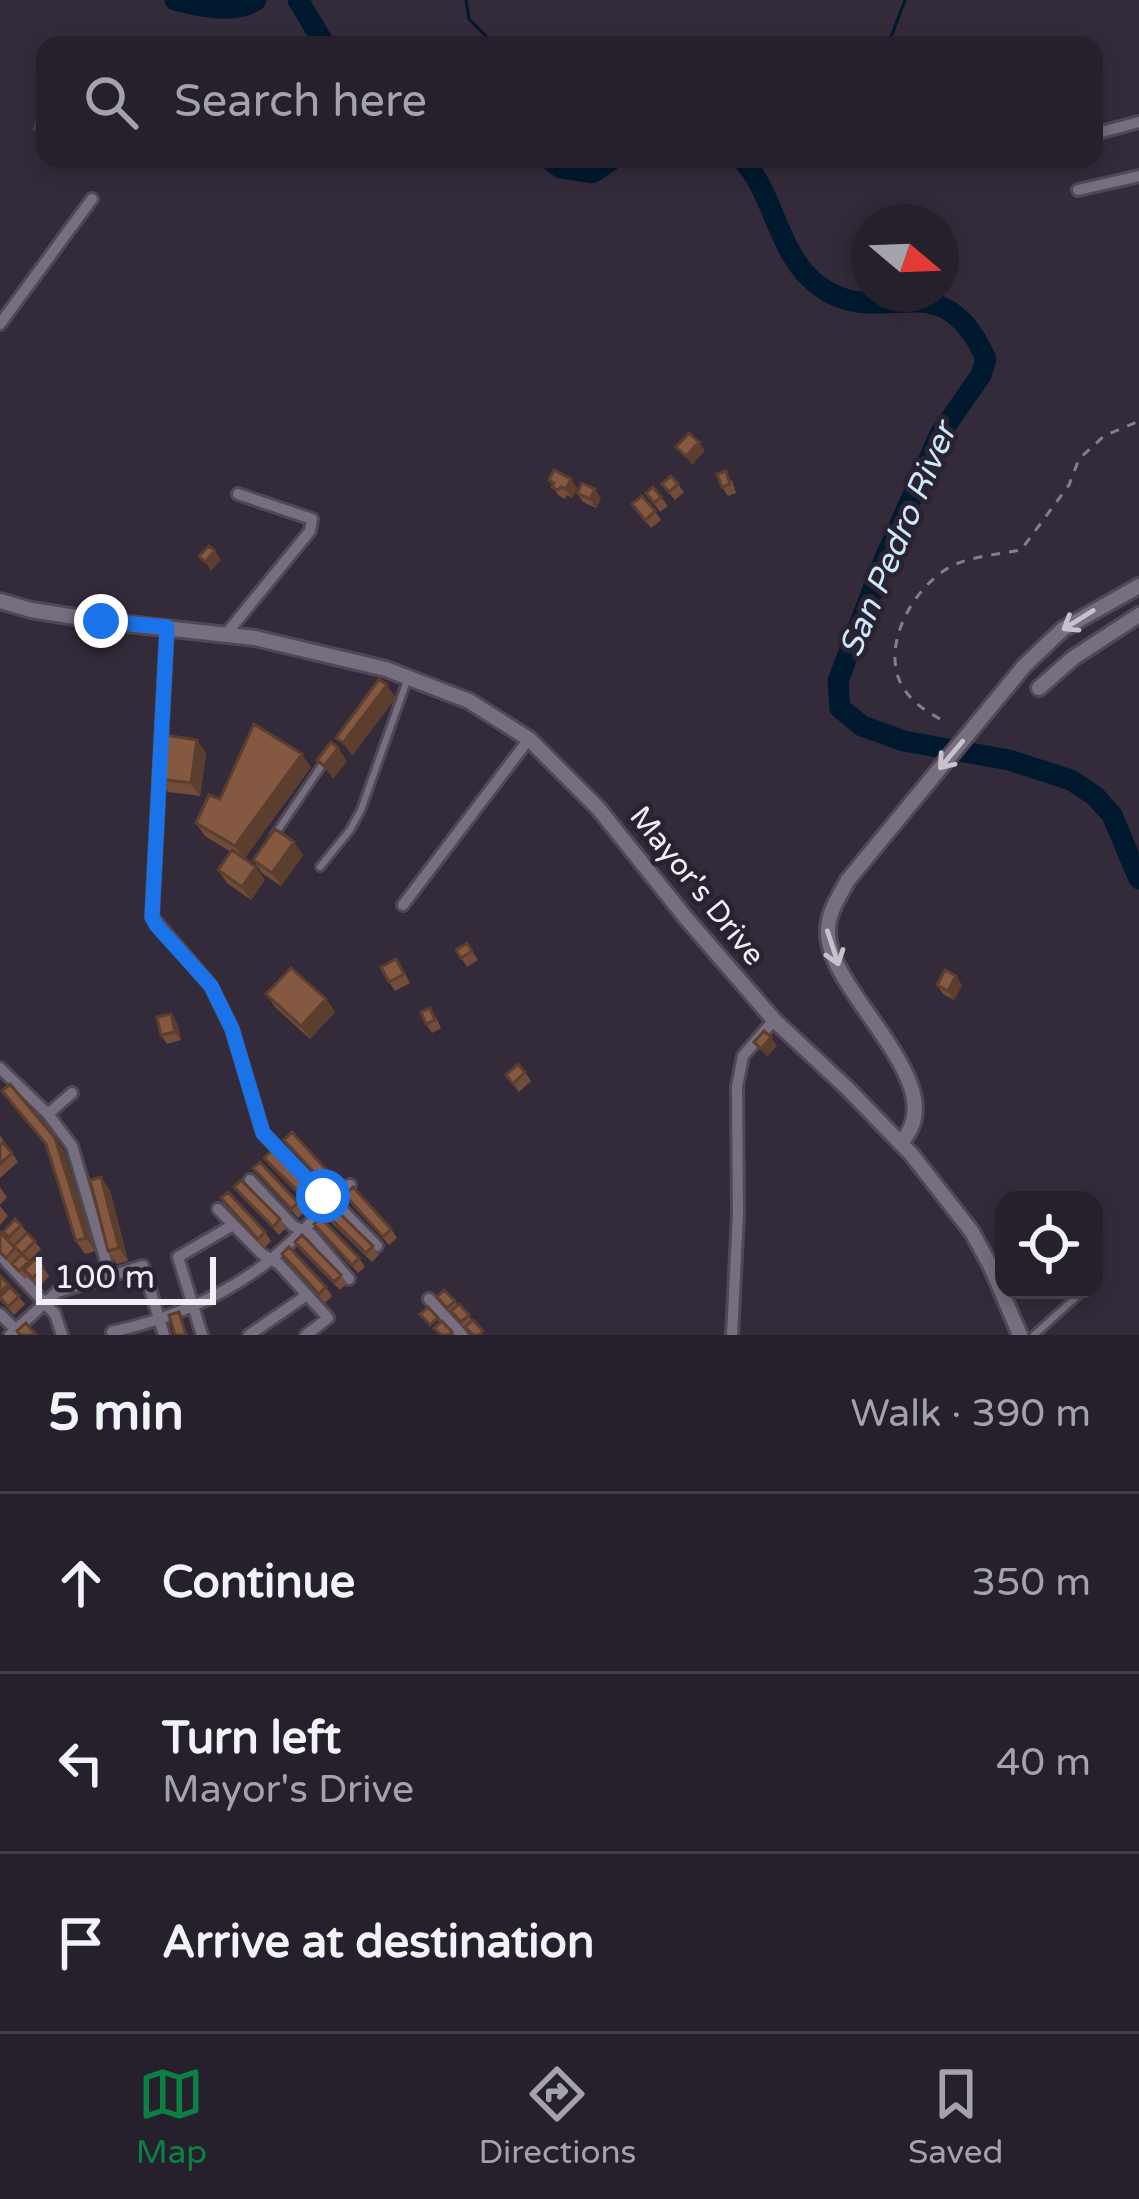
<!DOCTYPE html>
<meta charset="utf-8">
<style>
:root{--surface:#26202c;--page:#2e2834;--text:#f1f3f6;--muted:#a4a3a9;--line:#423e48;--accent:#0b8043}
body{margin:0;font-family:"Varela Round",sans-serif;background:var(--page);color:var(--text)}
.controls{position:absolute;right:36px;bottom:36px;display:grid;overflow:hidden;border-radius:24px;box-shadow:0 6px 18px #0003}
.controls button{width:108px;height:108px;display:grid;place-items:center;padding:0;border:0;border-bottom:3px solid var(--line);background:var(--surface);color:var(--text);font:60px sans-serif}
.compass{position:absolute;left:851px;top:204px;width:108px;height:108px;border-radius:50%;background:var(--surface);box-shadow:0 6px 18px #0003;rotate:109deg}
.scale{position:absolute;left:36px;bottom:30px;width:180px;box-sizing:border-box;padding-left:12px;border:6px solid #f3eff8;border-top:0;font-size:33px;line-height:42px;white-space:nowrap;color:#f3eff8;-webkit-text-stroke:9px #292230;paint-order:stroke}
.stop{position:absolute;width:36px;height:36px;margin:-27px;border:9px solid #1a73e8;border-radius:50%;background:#fff}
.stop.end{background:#1a73e8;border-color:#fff;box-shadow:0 3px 12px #0008}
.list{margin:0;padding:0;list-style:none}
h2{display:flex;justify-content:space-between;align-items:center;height:156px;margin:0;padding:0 48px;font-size:51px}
h2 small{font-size:39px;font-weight:400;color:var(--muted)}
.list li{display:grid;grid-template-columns:78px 1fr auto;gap:36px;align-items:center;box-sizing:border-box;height:180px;padding:0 48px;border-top:3px solid var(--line)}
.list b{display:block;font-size:45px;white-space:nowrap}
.list p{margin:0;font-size:39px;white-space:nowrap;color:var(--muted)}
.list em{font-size:39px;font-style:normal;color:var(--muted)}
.icon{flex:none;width:66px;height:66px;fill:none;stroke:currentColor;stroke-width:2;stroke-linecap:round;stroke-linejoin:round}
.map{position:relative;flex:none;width:1139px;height:1335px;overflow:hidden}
.search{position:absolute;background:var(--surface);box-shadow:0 6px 18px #0003;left:36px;right:36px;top:36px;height:132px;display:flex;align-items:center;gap:30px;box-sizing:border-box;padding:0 42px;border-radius:24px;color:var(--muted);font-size:45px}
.sheet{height:696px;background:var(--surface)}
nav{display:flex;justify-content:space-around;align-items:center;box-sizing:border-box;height:168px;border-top:3px solid var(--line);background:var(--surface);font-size:33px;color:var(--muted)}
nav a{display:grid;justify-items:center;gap:6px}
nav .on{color:var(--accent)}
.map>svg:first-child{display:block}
</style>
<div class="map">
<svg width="1139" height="1335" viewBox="0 0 1139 1335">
<rect width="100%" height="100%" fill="#332b3a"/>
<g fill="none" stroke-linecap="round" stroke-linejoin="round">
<!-- stream -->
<path stroke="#00192e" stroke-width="3" d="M466,0L469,19L495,45
M888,45L905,0"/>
<!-- river -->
<path stroke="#00192e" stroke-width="21" d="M175,0C199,6 234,15 256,0
M298,0L325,45
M549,159L561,168L592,173L613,159
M742,159C776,196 777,255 819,286C883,333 941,257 986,359L981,375L940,434L884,560L838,681L840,708L862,726L904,741L1009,760L1071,780L1095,796L1112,815L1139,879"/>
<defs>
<path id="service" d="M274,836L324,762
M320,867L350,830L361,810L408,678
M1034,1335L1083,1291"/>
<path id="minor" d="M1094,134L1139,122
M1078,190L1139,176
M0,324L92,199
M167,627L152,917L211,986L232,1029L263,1133L323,1196L341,1209L377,1246
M226,634L310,531L312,519L238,494
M403,905L529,739
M0,1068L48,1114L72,1146L110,1275
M48,1114L72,1093
M250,1180L293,1226L311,1234L349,1279
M218,1209L262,1254L279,1264L328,1318L306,1335
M0,1255L55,1314L62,1335
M429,1299L462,1335
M0,1314L16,1330
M112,1332C161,1321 209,1303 251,1274C287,1250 317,1215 350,1185
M10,1335L57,1292L143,1266L164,1335
M202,1335L178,1257L233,1225
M249,1335L307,1295
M732,1335L738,1214L737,1086L743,1056L774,1020"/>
<path id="tertiary" d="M0,601L31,610L101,621L255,638L386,669L469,701L529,739L598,808L686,918L774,1020L847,1088L912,1155L972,1232L991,1267L1020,1335
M1039,688L1073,658L1139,615
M900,1143C958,1087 828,993 828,933C827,913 839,897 848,880L1025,665L1063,629L1139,586"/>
</defs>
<!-- service casing -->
<use href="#service" stroke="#4f4955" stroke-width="12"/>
<!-- minor casing -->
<use href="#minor" stroke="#4f4955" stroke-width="16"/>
<!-- tertiary casing -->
<use href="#tertiary" stroke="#4f4955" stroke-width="20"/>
<!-- path -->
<path stroke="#847e8b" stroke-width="3" stroke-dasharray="9 9" stroke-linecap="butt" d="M940,719C926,711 913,703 904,689C877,648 915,582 956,564C975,556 1000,554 1021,550L1069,485L1079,459L1104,436L1139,421"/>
<!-- service -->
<use href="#service" stroke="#776f7f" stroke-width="6"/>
<!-- minor -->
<use href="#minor" stroke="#776f7f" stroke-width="10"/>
<!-- tertiary -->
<use href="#tertiary" stroke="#776f7f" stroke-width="14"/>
</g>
<!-- wall -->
<path fill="#724c38" d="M571,479L577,488L572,498L567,495L565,499L558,495L549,480Z
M732,480L736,493L728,496L722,487Z
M662,484H678L684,492L675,500Z
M653,487L668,506L660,512L646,493Z
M577,493L601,498L596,508L583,502Z
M632,504L655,511L661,520L651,528Z
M197,740L206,753L200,796L168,792L159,779Z
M311,767L244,859L265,880L251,900L227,883L218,870L231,852L205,836L196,823L220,799Z
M294,842L303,855L281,886L262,873L253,860Z
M467,943L478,960L467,967L456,950Z
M402,968L410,983L395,991L389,982Z
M937,985H962L954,1000L943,994Z
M266,994L326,999L335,1012L310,1039L275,1007Z
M436,1017L441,1028L432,1033L426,1024Z
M177,1022L181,1040L167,1044L161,1035Z
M525,1072L531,1081L519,1092L506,1075Z
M2,1091L64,1151L95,1251L85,1254L76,1241L47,1147Z
M0,1135L18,1162L0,1178Z
M284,1140L330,1174L337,1183L328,1190Z
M264,1158L312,1191L318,1199L311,1207L270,1166Z
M253,1168L298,1203L304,1212L298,1218Z
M0,1187L7,1197L0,1205Z
M234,1187L280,1219L286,1228L279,1235Z
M110,1190L128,1261L117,1264L108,1251Z
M345,1195L391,1229L397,1238L389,1245Z
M221,1198L265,1232L271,1241L264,1248Z
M0,1206L8,1216L0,1225Z
M325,1213L373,1246L379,1255L372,1262L331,1222Z
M314,1224L359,1258L365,1267L358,1273Z
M21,1225L41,1249L29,1261L43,1267L49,1276L39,1287L29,1276L25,1279L0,1254V1232L21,1255L3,1232Z
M295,1242L341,1275L347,1283L340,1290L301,1251Z
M282,1254L326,1287L332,1296L325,1303Z
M0,1276L25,1304L14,1315L0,1300Z
M444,1290L472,1320L464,1327L437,1297Z"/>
<!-- shaded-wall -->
<path fill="#5c3e2e" d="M699,442L705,451L692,465L686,456Z
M571,479L577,488L572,498L566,489Z
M595,489L601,498L596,508L590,499Z
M215,551L221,560L211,571L205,562Z
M387,685L396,698L352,756L343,743Z
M197,740L206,753L200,796L191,783Z
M338,748L347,761L333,779L324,766Z
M302,754L311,767L244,859L235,846Z
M294,842L303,855L281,886L272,873Z
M256,867L265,880L251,900L242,887Z
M956,976L962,985L954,1000L948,991Z
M326,999L335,1012L310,1039L301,1026Z
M171,1014L177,1022L181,1040L175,1032Z
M771,1037L777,1046L767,1057L761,1049Z
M55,1138L64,1151L95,1251L86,1238Z
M101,1177L110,1190L128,1261L119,1248Z"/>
<!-- building -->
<path fill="#845841" stroke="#5c3e2e" stroke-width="3" d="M39,116L45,118V132L34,129Z
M689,433L699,442L686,456L676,447Z
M554,470L571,479L566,489L561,487L558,490L552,487L554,483L549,480Z
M726,471L730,484L722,487L717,474Z
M671,476L678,484L669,492L662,484Z
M582,483L595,489L590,499L577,493Z
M653,487L661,497L654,503L646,493Z
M642,496L655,511L645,520L632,504Z
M209,546L215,551L205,562L199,556Z
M379,679L387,685L343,743L336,738Z
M254,724L302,754L235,846L196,823L209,795L220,799Z
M165,735L197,740L191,783L159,779Z
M331,742L338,748L324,766L317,760Z
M275,829L294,842L272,873L253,860Z
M232,850L256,867L242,887L218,870Z
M467,943L472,951L461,958L456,950Z
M396,959L404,974L389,982L381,967Z
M291,968L326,999L301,1026L266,994Z
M945,970L956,976L948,991L937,985Z
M430,1008L435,1020L426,1024L421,1012Z
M171,1014L175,1032L161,1035L157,1017Z
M764,1031L771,1037L761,1049L754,1042Z
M518,1064L525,1072L513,1084L506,1075Z
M10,1084L55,1138L86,1238L76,1241L46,1144L2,1091Z
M292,1132L330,1174L322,1181L284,1140Z
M3,1143L12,1153L0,1164V1146Z
M272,1150L312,1191L305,1198L264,1158Z
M260,1162L298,1203L291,1209L253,1168Z
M101,1177L119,1248L108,1251L90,1180Z
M241,1180L280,1219L273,1227L234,1187Z
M353,1187L391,1229L383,1237L345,1195Z
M228,1192L265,1232L258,1239L221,1198Z
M332,1206L373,1246L366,1253L325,1213Z
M321,1218L359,1258L352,1265L314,1224Z
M15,1219L21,1225L9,1237L3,1232Z
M0,1232L15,1248L6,1258L0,1252Z
M27,1233L35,1241L22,1254L14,1246Z
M302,1235L341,1275L334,1282L295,1242Z
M289,1247L326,1287L319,1294L282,1254Z
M22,1254L29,1261L19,1271L12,1264Z
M35,1259L43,1267L33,1278L24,1270Z
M0,1276L8,1284L0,1293Z
M10,1287L19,1296L8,1307L0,1297Z
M444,1290L455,1301L447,1308L437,1297Z
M459,1304L469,1315L461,1322L451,1311Z
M428,1307L438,1318L430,1325L420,1314Z
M179,1312L186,1335H175L169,1315Z
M473,1320L483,1331L479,1335H473L465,1327Z
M442,1321L452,1332L449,1335H441L434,1328Z
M26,1323L36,1335H20L17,1331Z"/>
<!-- one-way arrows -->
<defs><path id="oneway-shaft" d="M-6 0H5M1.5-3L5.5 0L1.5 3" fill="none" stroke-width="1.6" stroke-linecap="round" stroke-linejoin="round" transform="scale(3)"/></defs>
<g stroke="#c8c2ce">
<use href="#oneway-shaft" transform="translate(1078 620) rotate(148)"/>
<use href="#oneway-shaft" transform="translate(951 755) rotate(130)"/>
<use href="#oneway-shaft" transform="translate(833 948) rotate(72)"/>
</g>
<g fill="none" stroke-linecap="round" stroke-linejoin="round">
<!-- route -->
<path stroke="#1a73e8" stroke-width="15" d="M101,621L167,627L152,917L156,925L211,986L232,1029L263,1133L323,1196"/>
</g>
<g text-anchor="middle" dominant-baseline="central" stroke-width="10" stroke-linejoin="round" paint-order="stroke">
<!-- street labels -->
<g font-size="30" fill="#f3eff8" stroke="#292230">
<text transform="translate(697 886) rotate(51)">Mayor's Drive</text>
</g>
<!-- water labels -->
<g font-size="33" font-style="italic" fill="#cde7fb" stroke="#292230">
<text transform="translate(898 540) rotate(-67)">San Pedro River</text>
</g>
</g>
</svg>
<div class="controls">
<button><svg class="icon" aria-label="locate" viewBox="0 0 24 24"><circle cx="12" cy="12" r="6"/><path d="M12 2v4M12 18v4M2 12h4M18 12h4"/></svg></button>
</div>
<svg class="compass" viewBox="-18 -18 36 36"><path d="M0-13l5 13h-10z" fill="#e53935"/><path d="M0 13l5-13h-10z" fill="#a4a3a9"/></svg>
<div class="scale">100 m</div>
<div class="stop" style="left:323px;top:1196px"></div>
<div class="stop end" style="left:101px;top:621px"></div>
<div class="search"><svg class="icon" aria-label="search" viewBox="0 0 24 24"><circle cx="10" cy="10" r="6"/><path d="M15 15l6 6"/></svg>Search here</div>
</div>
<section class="sheet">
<h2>5 min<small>Walk · 390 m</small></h2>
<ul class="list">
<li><svg class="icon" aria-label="ahead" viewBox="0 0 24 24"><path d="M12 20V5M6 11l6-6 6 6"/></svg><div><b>Continue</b></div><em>350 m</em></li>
<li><svg class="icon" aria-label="left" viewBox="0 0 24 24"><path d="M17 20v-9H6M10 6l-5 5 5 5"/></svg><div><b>Turn left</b><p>Mayor's Drive</p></div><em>40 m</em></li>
<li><svg class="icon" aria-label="arrive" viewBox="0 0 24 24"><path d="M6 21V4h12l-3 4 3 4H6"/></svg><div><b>Arrive at destination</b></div></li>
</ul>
</section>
<nav>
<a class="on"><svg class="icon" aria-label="map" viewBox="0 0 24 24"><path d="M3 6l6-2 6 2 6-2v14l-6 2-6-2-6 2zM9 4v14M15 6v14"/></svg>Map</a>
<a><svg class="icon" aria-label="directions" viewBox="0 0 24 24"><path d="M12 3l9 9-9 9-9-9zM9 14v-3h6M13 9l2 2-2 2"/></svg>Directions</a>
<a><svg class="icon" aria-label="saved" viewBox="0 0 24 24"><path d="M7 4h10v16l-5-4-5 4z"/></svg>Saved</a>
</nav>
